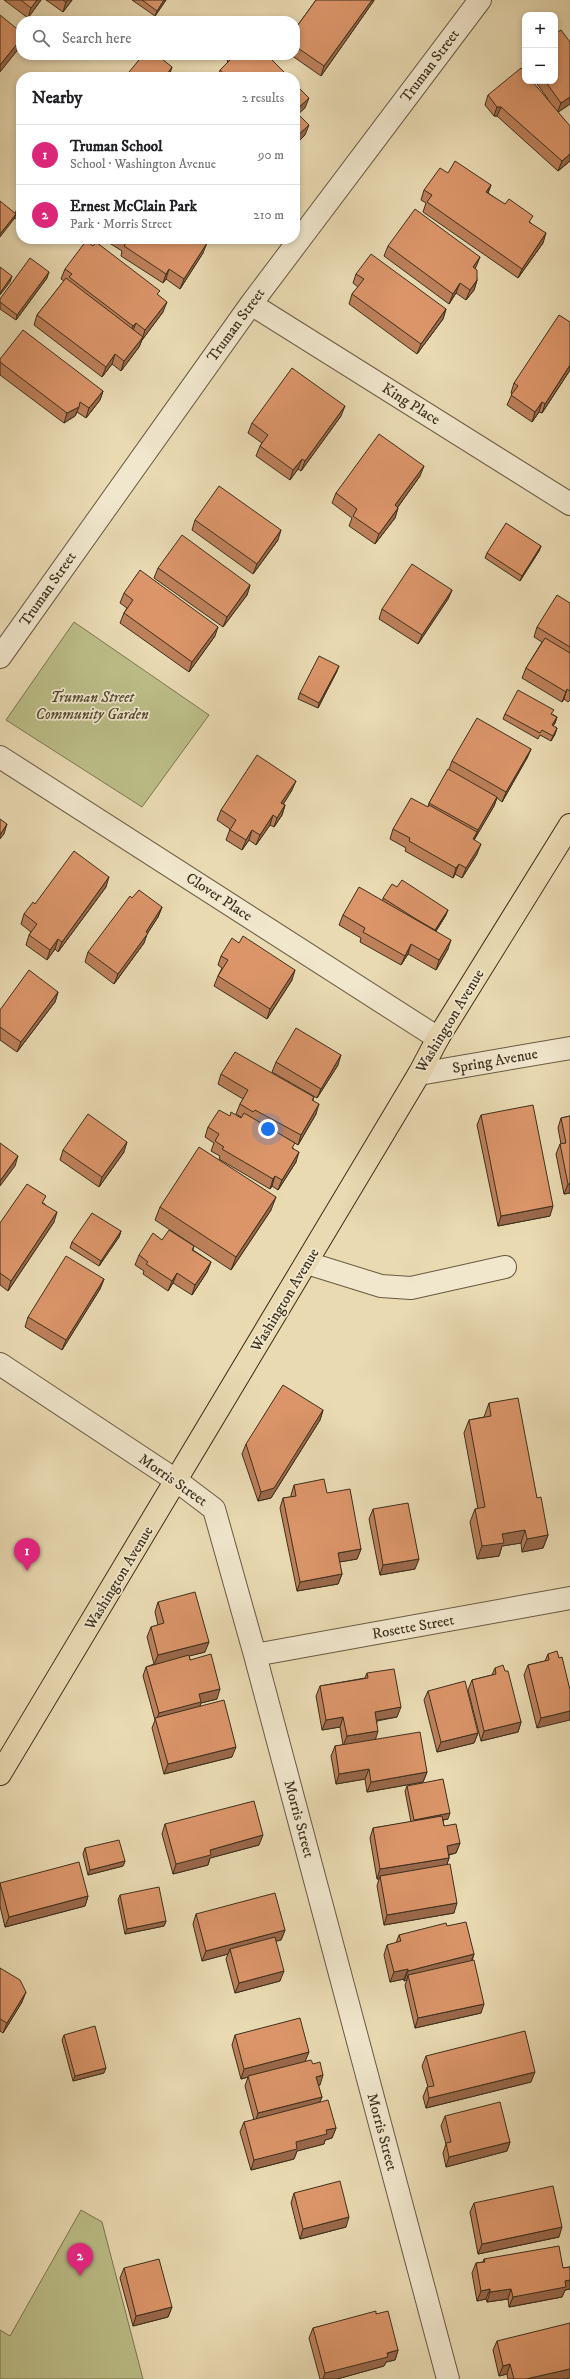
<!DOCTYPE html>
<meta charset="utf-8">
<style>
:root{--surface:#fff;--page:#f6f6f6;--text:#202124;--muted:#757577;--line:#e0e0e0;--accent:#db2777}
body{margin:0;font-family:"IM FELL DW Pica",serif;background:var(--page);color:var(--text)}
.controls{position:absolute;right:12px;top:12px;display:grid;overflow:hidden;border-radius:8px;box-shadow:0 2px 6px #0003}
.controls button{width:36px;height:36px;display:grid;place-items:center;padding:0;border:0;border-bottom:1px solid var(--line);background:var(--surface);color:var(--text);font:20px sans-serif}
.you{position:absolute;left:268px;top:1129px;width:14px;height:14px;margin:-10px;border:3px solid #fff;border-radius:50%;background:#1a73e8;box-shadow:0 0 0 6px #1a73e833}
.badge{display:grid;place-items:center;width:26px;height:26px;border-radius:50%;background:var(--accent);color:#fff;font-size:13px;font-weight:700}
.pin{position:absolute;translate:-50% -33px;filter:drop-shadow(0 1px 2px #0008)}
.pin::after{content:'';position:absolute;top:21px;width:14px;height:12px;background:inherit;clip-path:polygon(0 0,100% 0,50% 100%)}
.list{margin:0;padding:0;list-style:none}
h2{display:flex;justify-content:space-between;align-items:center;height:52px;margin:0;padding:0 16px;font-size:17px}
h2 small{font-size:13px;font-weight:400;color:var(--muted)}
.list li{display:grid;grid-template-columns:26px 1fr auto;gap:12px;align-items:center;box-sizing:border-box;height:60px;padding:0 16px;border-top:1px solid var(--line)}
.list b{display:block;font-size:15px;white-space:nowrap}
.list p{margin:0;font-size:13px;white-space:nowrap;color:var(--muted)}
.list em{font-size:13px;font-style:normal;color:var(--muted)}
.icon{flex:none;width:22px;height:22px;fill:none;stroke:currentColor;stroke-width:2;stroke-linecap:round;stroke-linejoin:round}
.map{position:relative;flex:none;width:570px;height:2379px;overflow:hidden}
.search{position:absolute;background:var(--surface);box-shadow:0 2px 6px #0003;left:16px;top:16px;width:284px;height:44px;display:flex;align-items:center;gap:10px;box-sizing:border-box;padding:0 14px;border-radius:16px;color:var(--muted);font-size:15px}
.panel{position:absolute;background:var(--surface);box-shadow:0 2px 6px #0003;left:16px;top:72px;width:284px;height:172px;border-radius:16px}
.map>svg:first-child{display:block}
</style>
<div class="map">
<svg width="570" height="2379" viewBox="0 0 570 2379">
<rect width="100%" height="100%" fill="#e9dab2"/>
<filter id="stains"><feTurbulence type="fractalNoise" baseFrequency=".005" numOctaves="4"/><feColorMatrix values="0 0 0 0 .2 0 0 0 0 .09 0 0 0 0 .02 0 0 0 .5 -.17"/></filter>
<radialGradient id="worn" r=".72"><stop offset=".6" stop-color="#630" stop-opacity="0"/><stop offset="1" stop-color="#630" stop-opacity=".3"/></radialGradient>
<!-- green -->
<path fill="#bcbe88" stroke="#7c7652" d="M74,622L209,715L142,807L6,720Z
M81,2210L102,2222L143,2379H0V2330L10,2336Z"/>
<g fill="none" stroke-linecap="round" stroke-linejoin="round">
<defs>
<path id="minor" d="M251,304L570,504
M0,657L251,304L480,0
M0,757L438,1038
M419,1074L570,1048
M307,1263L381,1286L411,1288L505,1267
M0,1364L177,1481L214,1509L255,1655L448,2379
M255,1655L570,1598"/>
<path id="major" d="M0,1774L419,1074L438,1038L570,825"/>
</defs>
<!-- minor casing -->
<use href="#minor" stroke="#685a42" stroke-width="24"/>
<!-- major casing -->
<use href="#major" stroke="#3d2f1d" stroke-width="24"/>
<!-- minor -->
<use href="#minor" stroke="#f1e7cd" stroke-width="22"/>
<!-- major -->
<use href="#major" stroke="#e9dab2" stroke-width="22"/>
</g>
<!-- wall -->
<path fill="#bc805a" stroke="#3d2f1d" d="M4,0H41L28,18Z
M46,0H72L63,12Z
M132,0H166L155,16Z
M316,0H374L373,2L321,76L291,55H295V29Z
M570,42V104L558,112L570,161L558,171L497,116H494L485,105L488,95L548,99L535,81H555Z
M230,55H267L289,77H218L220,70L228,62L227,61Z
M525,57V68L522,64Z
M448,173L491,185L488,193L531,223L543,243L518,278L423,212L426,203L421,200L424,190Z
M21,204V222L15,218L14,219L16,211Z
M103,239H200L203,253L180,289L166,279L163,283L121,256L122,251Z
M388,246L476,267L475,268L477,280L474,290L466,300L456,293L449,304L384,256Z
M65,269L158,295L163,312L142,340L139,347L121,371L112,364L102,377L34,325L37,315L64,281L61,279Z
M356,274L446,309L443,319L417,354L349,304L352,294L358,287L353,283Z
M47,278L16,320L0,309V299Z
M0,359L103,391L100,400L86,418L77,412L75,416L64,423L0,375Z
M570,370L542,413L539,412L532,422L507,405L512,394L511,393L514,383Z
M341,416L301,471L298,469L290,480L256,456L260,446L262,443L248,433L252,423Z
M420,476L398,507L395,518L375,544L349,526L352,518L332,503L336,493Z
M195,520L278,540L253,574L192,530Z
M541,546L539,551L520,581L485,558L487,553Z
M158,568L250,585L247,595L223,627L154,578Z
M452,590L448,599L418,644L379,619L382,609Z
M124,593L215,636L189,672L120,623L124,613L127,608L120,603Z
M570,603V700L568,702L564,699L562,702L522,678L526,668L542,642L534,637L537,627Z
M337,671L318,708L298,699L300,693Z
M505,714H552L557,717L555,723L553,726L557,728L555,734L551,741L540,735L538,739L503,719Z
M531,749L527,758L502,802L497,798L494,806L474,840L477,854L462,878L455,874L453,878L405,851L406,848L390,839L393,829L428,807L429,803L449,769L452,761Z
M292,790L283,804L285,805L282,815L274,827L270,825L256,845L249,840L242,850L226,840L230,829L217,820L221,810Z
M106,887L58,952L55,949L47,960L26,945L29,935L31,932L21,924L24,914L35,904Z
M397,887L446,915L436,931L448,949L436,970L408,954L401,965L360,942L361,938L339,925L343,915L383,900V898Z
M162,907L158,917L147,934L144,943L114,984L85,962L88,952Z
M221,956L292,980L267,1019L214,986L218,976L222,968L218,965Z
M58,992L55,1002L17,1052L0,1040V1010Z
M276,1062L338,1065L317,1098L272,1072Z
M221,1074L314,1097L313,1100L316,1114L298,1145L288,1139L293,1148L296,1162L278,1190L272,1186L270,1189L219,1159L220,1156L211,1151L214,1143L205,1137L208,1127L230,1116L241,1118V1117L236,1114L240,1104L243,1099L218,1084Z
M481,1115L550,1216L498,1226L477,1125Z
M570,1116V1193L564,1194L556,1154L560,1144H561L558,1128L561,1118Z
M63,1150L124,1152L99,1187L60,1160Z
M44,1203L54,1222L8,1291L0,1285V1223Z
M160,1207L271,1210L231,1270L155,1220Z
M121,1231L119,1237L99,1266L70,1248L72,1242Z
M162,1240L194,1246L193,1250L211,1262L207,1272L192,1295L173,1283L168,1291L143,1274L144,1271L135,1265L139,1255Z
M104,1279L100,1289L62,1350L25,1327L28,1317Z
M489,1403L537,1498L548,1535L543,1548L522,1552L521,1543L502,1546L499,1556L477,1559L470,1522L475,1509H478L464,1433L469,1420L484,1417Z
M323,1410L320,1420L271,1498L258,1501L242,1454L246,1444Z
M294,1485L327,1493L361,1549L357,1559L339,1562L342,1574L338,1584L297,1591L280,1508L283,1498L291,1497V1495Z
M373,1509L415,1569L380,1575L369,1519Z
M158,1602L205,1652L189,1656L190,1660L217,1699L201,1703L200,1706L232,1757L164,1774L152,1728L155,1720L143,1676L146,1667L154,1664L147,1637L151,1627L158,1625L155,1612Z
M548,1654L559,1658L570,1690L537,1728L524,1675L528,1665L545,1661Z
M495,1668L505,1671L521,1722L518,1732L481,1741L468,1690L472,1680L492,1675Z
M367,1673L397,1717L377,1721L375,1739L427,1772L423,1782L367,1792L365,1779L336,1784L331,1756L335,1746L343,1745L340,1727L322,1730L316,1696L320,1686L365,1678Z
M428,1691L478,1733L474,1743L437,1752L424,1700Z
M407,1786L448,1819L443,1820L444,1826L460,1843L456,1853L449,1855V1858L447,1864L454,1913L384,1925L377,1886L379,1879H377L370,1838L373,1828L411,1822L405,1791Z
M165,1824L259,1845L210,1858L208,1865L173,1874L162,1834Z
M85,1848L125,1861L123,1866L88,1875L83,1854Z
M0,1883L88,1896L85,1906L5,1927L0,1906Z
M120,1895L166,1921L164,1926L125,1934L118,1900Z
M196,1914L285,1930L281,1940L276,1941L280,1981L235,1993L226,1959L228,1954L202,1961L193,1924Z
M447,1926L474,1954L472,1961L481,2013L415,2028L405,1985L407,1980L404,1981V1979L390,1982L384,1955L387,1945L396,1943L399,1935Z
M0,1968L22,2002L3,2033L0,2031Z
M64,2035L104,2073L73,2081L62,2040Z
M235,2035L306,2061L320,2085H318L322,2097L319,2103L336,2128L332,2138L325,2140L324,2144L297,2151L294,2159L251,2170L240,2132L244,2122L254,2120L245,2086L248,2077L241,2079L232,2045Z
M426,2056L531,2082L426,2108L423,2097L427,2087H428L422,2066Z
M445,2116L510,2142L507,2151L446,2167L443,2153L446,2144L441,2126Z
M294,2193L346,2227L300,2239L291,2203Z
M474,2203L559,2237L478,2254L470,2212Z
M484,2259L563,2268L570,2267V2289L565,2290L562,2297L509,2307L508,2299L487,2302L486,2299L477,2301L472,2273L476,2263L483,2262Z
M124,2268L172,2307L168,2317L133,2326L120,2278Z
M376,2314L398,2350L395,2360L386,2362L384,2366L337,2379H320L309,2338L313,2328Z
M497,2341L565,2379H508L507,2374L499,2376L493,2350Z"/>
<!-- shaded-wall -->
<path fill="#99684a" stroke="#3d2f1d" d="M37,0H41L28,18L31,8Z
M68,0H72L63,12L66,2Z
M164,0H166L155,16L157,11Z
M372,0H374L373,2L321,76L324,66Z
M21,39V44L20,47L0,72V65Z
M172,67L169,77H165Z
M570,97V104L557,113L561,103Z
M309,98L305,108L295,117V111Z
M497,107H501L497,116H494Z
M309,125L305,135L295,145V138Z
M570,154V161L558,171L562,161Z
M491,185L487,195L486,192Z
M16,214L14,219L0,237V234Z
M546,233L543,243L518,278L522,269Z
M207,243L203,253L180,289L184,279Z
M480,257L476,267L469,277L473,267Z
M169,269L166,279L163,283L166,274Z
M49,272L47,278L16,320L17,315Z
M12,276L10,282L0,295V293Z
M477,280L474,290L466,300L470,290Z
M460,283L456,293L449,304L453,294Z
M167,302L163,312L142,340L145,330Z
M446,309L443,319L417,354L421,344Z
M136,323L132,333L129,336L133,326Z
M143,337L139,347L121,371L124,361Z
M115,354L112,364L102,377L106,367Z
M570,365V370L542,413L545,404Z
M103,391L100,400L86,418L89,408Z
M542,402L539,412L532,422L535,412Z
M345,406L341,416L301,471L305,461Z
M79,407L75,416L64,423L67,413Z
M302,459L298,469L290,480L293,470Z
M424,466L420,476L392,515L395,505Z
M398,508L395,518L375,544L379,534Z
M281,530L278,540L253,574L257,564Z
M541,546L539,551L520,581L522,576Z
M250,585L247,595L223,627L227,617Z
M452,590L448,599L418,644L422,635Z
M218,627L215,636L189,672L192,662Z
M339,666L337,671L318,708L319,703Z
M567,689L564,699L562,702L566,692Z
M557,717L555,723L550,731L552,725Z
M557,728L555,734L551,741L553,736Z
M531,749L527,758L502,802L506,792Z
M296,781L292,790L278,813L281,803Z
M497,797L494,806L474,840L478,830Z
M285,805L282,815L274,827L277,818Z
M273,815L270,825L256,845L260,835Z
M7,824L4,834L0,839V835Z
M252,830L249,840L242,850L246,840Z
M481,844L477,854L462,878L466,868Z
M459,864L455,874L453,878L456,868Z
M109,877L106,887L58,952L62,942Z
M162,907L158,917L147,934L144,943L114,984L118,974L146,932Z
M448,910L446,915L433,936L435,931Z
M58,939L55,949L47,960L50,950Z
M451,940L448,949L436,970L439,960Z
M411,944L408,954L401,965L405,956Z
M295,970L292,980L267,1019L270,1009Z
M58,992L55,1002L17,1052L21,1042Z
M341,1055L338,1065L317,1098L321,1089Z
M319,1104L316,1114L298,1145L301,1135Z
M127,1142L124,1152L99,1187L102,1177Z
M299,1152L296,1162L278,1190L282,1180Z
M18,1156L15,1166L0,1186V1181Z
M275,1176L272,1186L270,1189L273,1179Z
M568,1184H570V1193L564,1194Z
M276,1197L271,1210L231,1270L236,1257Z
M553,1206L550,1216L498,1226L501,1216Z
M57,1212L54,1222L8,1291L11,1281Z
M121,1231L119,1237L99,1266L101,1261Z
M211,1262L207,1272L192,1295L195,1285Z
M177,1273L173,1283L168,1291L172,1281Z
M104,1279L100,1289L62,1350L66,1340Z
M323,1410L320,1420L271,1498L258,1501L261,1492Z
M525,1530L521,1543L502,1546L499,1556L477,1559L482,1546L502,1534Z
M548,1535L543,1548L522,1552L527,1539Z
M361,1549L357,1559L334,1563L338,1553Z
M419,1559L415,1569L380,1575L383,1565Z
M342,1574L338,1584L297,1591L300,1582Z
M209,1642L205,1652L154,1665L158,1655Z
M220,1689L217,1699L201,1703L198,1712L156,1721L159,1713L199,1694Z
M401,1707L397,1717L371,1721L375,1712Z
M570,1711V1720L537,1728L541,1718Z
M343,1717L340,1727L322,1730L326,1720Z
M521,1722L518,1732L481,1741L484,1731Z
M378,1731L375,1741L343,1746L347,1736Z
M478,1733L474,1743L437,1752L441,1742Z
M236,1747L232,1757L164,1774L168,1764Z
M369,1769L365,1779L336,1784L339,1774Z
M427,1772L423,1782L367,1792L371,1782Z
M450,1813L448,1819L412,1826L414,1820Z
M263,1835L259,1845L210,1858L208,1865L173,1874L176,1864L210,1850Z
M460,1843L456,1853L443,1856L447,1846Z
M449,1858L446,1867L380,1876L379,1879H377L380,1869Z
M125,1861L123,1866L88,1875L90,1870Z
M88,1896L85,1906L5,1927L9,1917Z
M457,1903L454,1913L384,1925L387,1915Z
M166,1921L164,1926L125,1934L127,1929Z
M285,1930L281,1940L231,1953L230,1949L228,1954L202,1961L206,1951Z
M474,1954L470,1964L408,1975L407,1980L404,1981L408,1971Z
M408,1969L404,1979L390,1982L394,1972Z
M284,1971L280,1981L235,1993L239,1983Z
M26,1992L22,2002L3,2033L7,2023Z
M484,2004L481,2013L415,2028L418,2018Z
M309,2052L305,2062L241,2079L244,2069Z
M106,2068L104,2073L73,2081L75,2076Z
M535,2072L531,2082L426,2108L429,2098Z
M323,2075L320,2085L312,2087L316,2077Z
M322,2097L318,2106L255,2123L258,2113Z
M336,2128L332,2138L325,2140L324,2144L297,2151L294,2159L251,2170L254,2160L296,2142L326,2130Z
M510,2142L507,2151L446,2167L449,2157Z
M349,2217L346,2227L300,2239L303,2229Z
M562,2227L559,2237L478,2254L482,2244Z
M570,2280V2289L565,2290L562,2297L509,2307L513,2297L565,2281Z
M490,2289L486,2299L477,2301L481,2291Z
M511,2289L508,2299L487,2302L490,2292Z
M172,2307L168,2317L133,2326L136,2316Z
M398,2350L395,2360L386,2362L384,2366L337,2379H323L325,2373Z
M510,2364L507,2374L499,2376L503,2366Z
M570,2369V2378L565,2379H526Z"/>
<!-- building -->
<path fill="#db9569" stroke="#3d2f1d" d="M21,0H37L31,8Z
M63,0H68L66,2Z
M142,0H164L157,11Z
M316,0H372L324,66L295,46V29Z
M0,15L21,32V39L0,65Z
M561,30L570,42V97L561,103L545,81H555V34Z
M143,55H157L172,67L165,77H125Z
M235,55H267L289,77H228L220,70Z
M521,68L525,73V81H532L570,126V154L562,161L501,107H497L488,95Z
M295,84L309,98L295,111L309,125L295,138Z
M455,161L491,185L486,192L505,204L509,199L533,216L529,222L546,233L522,269L427,202L432,195L424,190L440,168L448,173Z
M0,201L16,214L0,234Z
M21,204V215L16,211Z
M415,209L480,257L473,267L477,270V280L470,290L460,283L453,294L388,246Z
M122,239H200L207,243L184,279L169,269L166,274L124,246L127,242Z
M86,241L93,246L96,242L160,291L157,294L167,302L145,330L136,323L133,326L69,277L72,274L65,269Z
M371,254L446,309L421,344L352,294L364,279L356,274Z
M30,258L49,272L17,315L0,302V299Z
M0,267L12,276L0,293Z
M66,278L143,337L124,361L115,354L106,367L37,315Z
M559,315L570,322V365L545,404L542,402L535,412L511,395L518,386L514,383Z
M23,330L103,391L89,408L80,402L79,407L67,413L0,362V359Z
M292,368L345,406L305,461L302,459L293,470L260,446L268,435L252,423Z
M379,434L424,466L395,505L398,508L379,534L353,516L357,509L336,493Z
M219,486L281,530L257,564L195,520Z
M506,523L541,546L522,576L487,553Z
M182,535L250,585L227,617L158,568Z
M412,564L452,590L422,635L382,609Z
M140,570L218,627L192,662L124,613L133,600L124,593Z
M557,595L570,603V647L537,627Z
M545,638L570,653V691L567,689L566,692L526,668Z
M319,656L339,666L319,703L300,693Z
M518,690L554,710L551,714L557,717L552,725L557,728L553,736L542,730L540,733L505,714Z
M477,718L531,749L506,792L452,761Z
M257,755L296,781L281,803L285,805L277,818L273,815L260,835L252,830L246,840L230,830L236,820L221,810Z
M448,769L497,797L478,830L429,803Z
M411,798L428,807L429,805L477,832L473,839L481,844L466,868L459,864L456,868L409,841L410,838L393,829Z
M0,819L7,824L0,835Z
M74,851L109,877L62,942L58,939L50,950L29,935L37,924L24,914L33,902L35,904Z
M402,880L448,910L435,930L416,919L383,898L392,884L397,887Z
M359,887L451,940L439,960L411,944L405,956L363,932L365,928L343,915Z
M139,890L162,907L146,932L148,933L118,974L88,952L130,896L132,898Z
M243,936L295,970L270,1009L218,976L228,960L221,956L232,938L239,943Z
M29,970L58,992L21,1042L0,1027V1010Z
M296,1028L341,1055L321,1089L276,1062Z
M235,1052L314,1097L312,1100L319,1104L301,1135L255,1110L253,1112L240,1104L248,1090L221,1074Z
M533,1105L553,1206L501,1216L481,1115Z
M219,1110L230,1116L231,1112L241,1118L244,1113L295,1143L292,1148L299,1152L282,1180L275,1176L273,1179L222,1149L224,1147L215,1141L219,1134L208,1127Z
M88,1114L127,1142L102,1177L63,1150Z
M570,1116V1184H568L560,1144L566,1143L561,1118Z
M0,1143L18,1156L0,1181Z
M199,1147L276,1197L236,1257L160,1207Z
M27,1184L46,1196L42,1203L57,1212L11,1281L0,1273V1223Z
M92,1213L121,1231L101,1261L72,1242Z
M169,1230L194,1246L192,1250L211,1262L195,1285L177,1273L172,1281L146,1264L148,1262L139,1255L153,1233L162,1240Z
M66,1256L104,1279L66,1340L28,1317Z
M283,1385L323,1410L274,1488L261,1492L246,1444Z
M518,1398L537,1498L541,1497L548,1535L527,1539L525,1530L502,1534L504,1543L482,1546L475,1509L485,1507L469,1420L491,1416L489,1403Z
M324,1479L327,1493L350,1489L361,1549L338,1553L342,1574L300,1582L283,1498L296,1496L294,1485Z
M408,1503L419,1559L383,1565L373,1509Z
M195,1592L209,1642L158,1655L151,1627L164,1623L158,1602Z
M557,1651L559,1658L562,1657L570,1690V1711L541,1718L528,1665L549,1660L548,1654Z
M211,1654L220,1689L199,1694L201,1702L159,1713L146,1667L189,1655L190,1660Z
M503,1665L505,1671H508L521,1722L484,1731L472,1680L496,1674L495,1668Z
M394,1669L401,1707L375,1712L378,1731L347,1736L343,1717L326,1720L320,1686L368,1678L367,1673Z
M465,1681L478,1733L441,1742L428,1691Z
M224,1700L236,1747L168,1764L155,1718Z
M420,1732L427,1772L371,1782L369,1769L339,1774L335,1746Z
M443,1779L450,1813L414,1820L407,1786Z
M254,1801L263,1835L210,1850L211,1855L176,1864L165,1824Z
M442,1816L444,1826L456,1824L460,1843L447,1846L449,1858L380,1869L373,1828Z
M119,1840L125,1861L90,1870L85,1848Z
M79,1862L88,1896L9,1917L0,1883Z
M450,1864L457,1903L387,1915L380,1876Z
M159,1887L166,1921L127,1929L120,1895Z
M275,1893L285,1930L206,1951L196,1914Z
M466,1922L474,1954L408,1971V1969L394,1972L387,1945L401,1941L399,1935L446,1923L447,1926Z
M275,1937L284,1971L239,1983L230,1949Z
M474,1960L484,2004L418,2018L408,1975Z
M0,1968L20,1980L26,1992L7,2023L0,2019Z
M300,2018L309,2052L244,2069L235,2035Z
M95,2026L106,2068L75,2076L64,2035Z
M525,2031L535,2072L429,2098L427,2087L434,2086L426,2056Z
M311,2060L313,2064L320,2062L323,2075L316,2077L322,2097L258,2113L248,2076Z
M328,2100L336,2128L326,2130L327,2134L296,2142L297,2149L254,2160L244,2122Z
M500,2102L510,2142L449,2157L446,2143L451,2142L445,2116Z
M340,2181L349,2217L303,2229L294,2193Z
M553,2186L562,2227L482,2244L474,2203Z
M559,2246L563,2268L570,2267V2280L565,2281L566,2287L513,2297L511,2289L490,2292V2289L481,2291L476,2263L485,2262L484,2259Z
M159,2259L172,2307L136,2316L124,2268Z
M376,2311V2314L388,2311L398,2350L387,2353L388,2357L325,2373L313,2328Z
M570,2323V2369L526,2379H514L510,2364L503,2366L497,2341Z"/>
<g text-anchor="middle" dominant-baseline="central" stroke-width="3.5" stroke-linejoin="round" paint-order="stroke">
<!-- street labels -->
<g font-size="15" fill="#3d2f1d" stroke="#f1e7cd">
<text transform="translate(430 66) rotate(-53)">Truman Street</text>
<text transform="translate(236 325) rotate(-54)">Truman Street</text>
<text transform="translate(411 404) rotate(32)">King Place</text>
<text transform="translate(48 589) rotate(-55)">Truman Street</text>
<text transform="translate(219 897) rotate(33)">Clover Place</text>
<text transform="translate(450 1021) rotate(-59)">Washington Avenue</text>
<text transform="translate(495 1061) rotate(-10)">Spring Avenue</text>
<text transform="translate(285 1300) rotate(-59)">Washington Avenue</text>
<text transform="translate(173 1480) rotate(35)">Morris Street</text>
<text transform="translate(119 1578) rotate(-59)">Washington Avenue</text>
<text transform="translate(413 1627) rotate(-10)">Rosette Street</text>
<text transform="translate(299 1819) rotate(75)">Morris Street</text>
<text transform="translate(382 2132) rotate(75)">Morris Street</text>
</g>
<!-- park labels -->
<g font-size="15" font-style="italic" fill="#564c32" stroke="#f1e7cd">
<text x="92" y="697">Truman Street<tspan x="92" dy="17">Community Garden</tspan></text>
</g>
</g>
<rect width="100%" height="100%" filter="url(#stains)"/>
<rect width="100%" height="100%" fill="url(#worn)"/>
</svg>
<div class="controls">
<button>+</button>
<button>−</button>
</div>
<div class="you"></div>
<div class="pin badge" style="left:27px;top:1571px">1</div>
<div class="pin badge" style="left:80px;top:2276px">2</div>
<div class="search"><svg class="icon" aria-label="search" viewBox="0 0 24 24"><circle cx="10" cy="10" r="6"/><path d="M15 15l6 6"/></svg>Search here</div>
<section class="panel">
<h2>Nearby<small>2 results</small></h2>
<ul class="list">
<li><span class="badge">1</span><div><b>Truman School</b><p>School · Washington Avenue</p></div><em>90 m</em></li>
<li><span class="badge">2</span><div><b>Ernest McClain Park</b><p>Park · Morris Street</p></div><em>210 m</em></li>
</ul>
</section>
</div>
